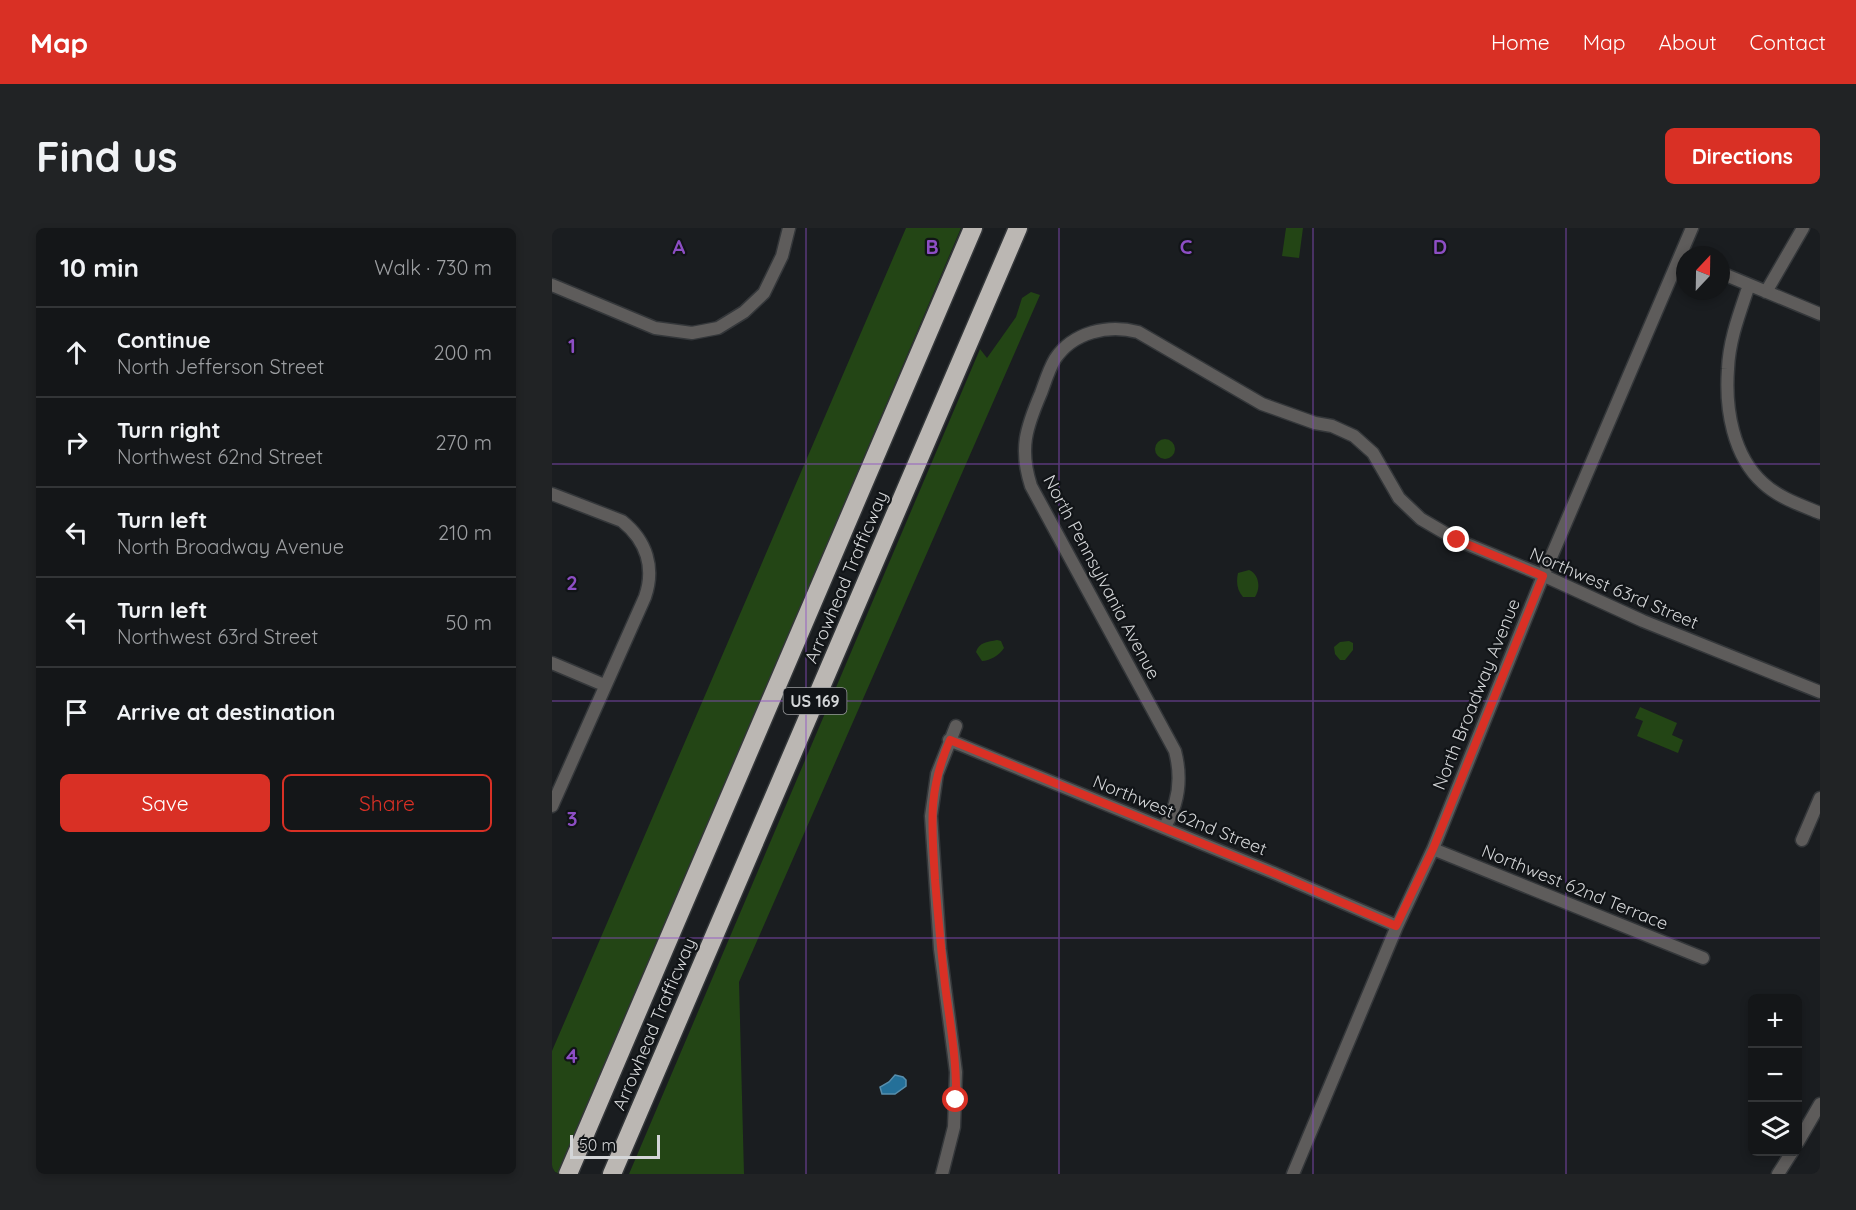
<!DOCTYPE html>
<meta charset="utf-8">
<style>
:root{--surface:#141618;--page:#212325;--text:#f1f3f6;--muted:#9d9fa2;--line:#333537;--accent:#d93025}
body{margin:0;font-family:Quicksand,sans-serif;background:var(--page);color:var(--text)}
.controls{position:absolute;right:18px;bottom:18px;display:grid;overflow:hidden;border-radius:9px;box-shadow:0 3px 9px #0003}
.controls button{width:54px;height:54px;display:grid;place-items:center;padding:0;border:0;border-bottom:2px solid var(--line);background:var(--surface);color:var(--text);font:30px sans-serif}
.compass{position:absolute;left:1124px;top:18px;width:54px;height:54px;border-radius:50%;background:var(--surface);box-shadow:0 3px 9px #0003;rotate:22deg}
.scale{position:absolute;left:18px;bottom:15px;width:90px;box-sizing:border-box;padding-left:6px;border:3px solid #d3d5d7;border-top:0;font-size:16px;line-height:21px;white-space:nowrap;color:#d3d5d7;-webkit-text-stroke:4px #111417;paint-order:stroke}
.stop{position:absolute;width:18px;height:18px;margin:-14px;border:4px solid #d93025;border-radius:50%;background:#fff}
.stop.end{background:#d93025;border-color:#fff;box-shadow:0 2px 6px #0008}
.list{margin:0;padding:0;list-style:none}
h2{display:flex;justify-content:space-between;align-items:center;height:78px;margin:0;padding:0 24px;font-size:26px}
h2 small{font-size:20px;font-weight:400;color:var(--muted)}
.list li{display:grid;grid-template-columns:39px 1fr auto;gap:18px;align-items:center;box-sizing:border-box;height:90px;padding:0 24px;border-top:2px solid var(--line)}
.list b{display:block;font-size:22px;white-space:nowrap}
.list p{margin:0;font-size:20px;white-space:nowrap;color:var(--muted)}
.list em{font-size:20px;font-style:normal;color:var(--muted)}
.actions{display:flex;gap:12px;padding:18px 24px}
.actions a{flex:1;padding:14px 0;border:2px solid var(--accent);border-radius:9px;text-align:center;font-size:21px;color:var(--accent)}
.actions .main{background:var(--accent);color:#fff}
.icon{flex:none;width:33px;height:33px;fill:none;stroke:currentColor;stroke-width:2;stroke-linecap:round;stroke-linejoin:round}
.map{position:relative;flex:none;width:1268px;height:946px;overflow:hidden;border-radius:9px}
header{display:flex;align-items:center;gap:36px;box-sizing:border-box;height:84px;padding:0 30px;background:var(--accent);color:#fff}
header strong{font-size:28px}
nav{display:flex;gap:33px;margin-inline-start:auto;font-size:21px}
.intro{display:flex;align-items:center;justify-content:space-between;box-sizing:border-box;height:144px;padding:0 36px}
h1{margin:0;font-size:42px}
.button{padding:15px 27px;border-radius:9px;background:var(--accent);color:#fff;font-size:21px;font-weight:700}
main{display:flex;gap:36px;padding:0 36px}
aside{flex:1;background:var(--surface);border-radius:9px;box-shadow:0 3px 9px #0003}
.map>svg:first-child{display:block}
</style>
<header>
<strong>Map</strong>
<nav><a>Home</a><a>Map</a><a>About</a><a>Contact</a></nav>
</header>
<div class="intro"><h1>Find us</h1><a class="button">Directions</a></div>
<main>
<aside>
<h2>10 min<small>Walk · 730 m</small></h2>
<ul class="list">
<li><svg class="icon" aria-label="ahead" viewBox="0 0 24 24"><path d="M12 20V5M6 11l6-6 6 6"/></svg><div><b>Continue</b><p>North Jefferson Street</p></div><em>200 m</em></li>
<li><svg class="icon" aria-label="right" viewBox="0 0 24 24"><path d="M7 20v-9h11M14 6l5 5-5 5"/></svg><div><b>Turn right</b><p>Northwest 62nd Street</p></div><em>270 m</em></li>
<li><svg class="icon" aria-label="left" viewBox="0 0 24 24"><path d="M17 20v-9H6M10 6l-5 5 5 5"/></svg><div><b>Turn left</b><p>North Broadway Avenue</p></div><em>210 m</em></li>
<li><svg class="icon" aria-label="left" viewBox="0 0 24 24"><path d="M17 20v-9H6M10 6l-5 5 5 5"/></svg><div><b>Turn left</b><p>Northwest 63rd Street</p></div><em>50 m</em></li>
<li><svg class="icon" aria-label="arrive" viewBox="0 0 24 24"><path d="M6 21V4h12l-3 4 3 4H6"/></svg><div><b>Arrive at destination</b></div></li>
</ul>
<div class="actions"><a class="main">Save</a><a>Share</a></div>
</aside>
<div class="map">
<svg width="1268" height="946" viewBox="0 0 1268 946">
<rect width="100%" height="100%" fill="#1a1d20"/>
<!-- green -->
<path fill="#234515" d="M354,0H409L8,946H0V823Z
M734,0H751L747,30L730,28Z
M479,64L488,67L187,754L192,946H77L428,121L435,130L464,89L470,70Z
M603 221a10 10 0 1 1 20 0a10 10 0 1 1-20 0Z
M697,342C707,346 709,360 703,369H691C685,362 684,354 686,345Z
M445,412L449,413L452,420C448,427 437,433 430,433L424,424C427,414 436,414 445,412Z
M797,413L801,415V422L793,432H788L783,426L782,419L788,414Z
M1088,479L1125,495L1120,507L1131,512L1126,525L1085,508L1091,493L1083,490Z"/>
<!-- water -->
<path fill="#247099" stroke="#588eac" stroke-width="1.5" d="M343,847L351,849L354,852V858L343,866H330L328,859L337,854Z"/>
<g fill="none" stroke-linecap="round" stroke-linejoin="round">
<defs>
<path id="minor" d="M1169,45L1268,86
M0,57L103,100L140,105L166,100L192,84L212,65L230,28L237,0
M1197,57C1188,84 1177,112 1176,141C1173,181 1181,228 1211,255C1227,270 1249,277 1268,285
M1214,64L1251,0
M0,266L70,293C95,313 103,340 93,369L0,578
M0,435L52,457
M397,512L722,645L845,698
M612,600C627,576 630,550 623,523L479,258C467,221 474,200 489,165C493,154 497,141 503,131C521,104 556,96 586,104L710,176L763,195L780,198L802,208L821,225L847,270L869,291L905,312L997,350L1091,393L1268,464
M1250,612L1268,570
M881,621L1151,730
M1246,914L1268,876
M390,946L402,899L404,844L388,721L379,588L385,546L404,498
M741,946L845,698L881,621L991,348L1140,0
M1226,946L1240,924"/>
<path id="highway" d="M16,946L421,0
M60,946L466,0"/>
</defs>
<!-- minor casing -->
<use href="#minor" stroke="#34373a" stroke-width="15"/>
<!-- highway casing -->
<use href="#highway" stroke="#34373a" stroke-width="21"/>
<!-- minor -->
<use href="#minor" stroke="#5e5c5b" stroke-width="12"/>
<!-- highway -->
<use href="#highway" stroke="#bbb7b3" stroke-width="18"/>
</g>
<g fill="none" stroke-linecap="round" stroke-linejoin="round">
<!-- route -->
<path stroke="#d93025" stroke-width="8" d="M404,872C405,833 398,795 393,757C389,722 386,687 383,652C380,598 375,564 398,512L722,645L844,698L881,621L991,348L905,312"/>
</g>
<!-- grid -->
<path fill="none" stroke="#8d4ec4" stroke-width="1.5" stroke-opacity="0.55" d="M254,0V946M507,0V946M761,0V946M1014,0V946M0,236H1268M0,473H1268M0,710H1268"/>
<g text-anchor="middle" dominant-baseline="central" stroke-width="4.5" stroke-linejoin="round" paint-order="stroke">
<!-- shield labels -->
<rect fill="#111417" stroke="#999b9d" stroke-width="1.5" x="231.5" y="460" width="63" height="26" rx="4.5"/>
<g font-size="16" font-weight="bold" fill="#d3d5d7">
<text x="263" y="473">US 169</text>
</g>
<!-- street labels -->
<g font-size="18" fill="#d3d5d7" stroke="#111417">
<text transform="translate(294 349) rotate(-67)">Arrowhead Trafficway</text>
<text transform="translate(550 349) rotate(62)">North Pennsylvania Avenue</text>
<text transform="translate(1062 360) rotate(23)">Northwest 63rd Street</text>
<text transform="translate(924 466) rotate(-68)">North Broadway Avenue</text>
<text transform="translate(628 587) rotate(22)">Northwest 62nd Street</text>
<text transform="translate(1023 659) rotate(22)">Northwest 62nd Terrace</text>
<text transform="translate(102 796) rotate(-67)">Arrowhead Trafficway</text>
</g>
</g>
<g font-size="20" text-anchor="middle" font-weight="bold" fill="#8d4ec4" stroke="#111417" stroke-width="4.5" stroke-linejoin="round" paint-order="stroke">
<text x="127" y="26">A</text>
<text x="380" y="26">B</text>
<text x="634" y="26">C</text>
<text x="888" y="26">D</text>
<text x="20" y="125">1</text>
<text x="20" y="362">2</text>
<text x="20" y="598">3</text>
<text x="20" y="835">4</text>
</g>
</svg>
<div class="controls">
<button>+</button>
<button>−</button>
<button><svg class="icon" aria-label="layers" viewBox="0 0 24 24"><path d="M12 4l9 5-9 5-9-5zM3 14l9 5 9-5"/></svg></button>
</div>
<svg class="compass" viewBox="-18 -18 36 36"><path d="M0-13l5 13h-10z" fill="#e53935"/><path d="M0 13l5-13h-10z" fill="#9d9fa2"/></svg>
<div class="scale">50 m</div>
<div class="stop" style="left:404px;top:872px"></div>
<div class="stop end" style="left:905px;top:312px"></div>
</div>
</main>
